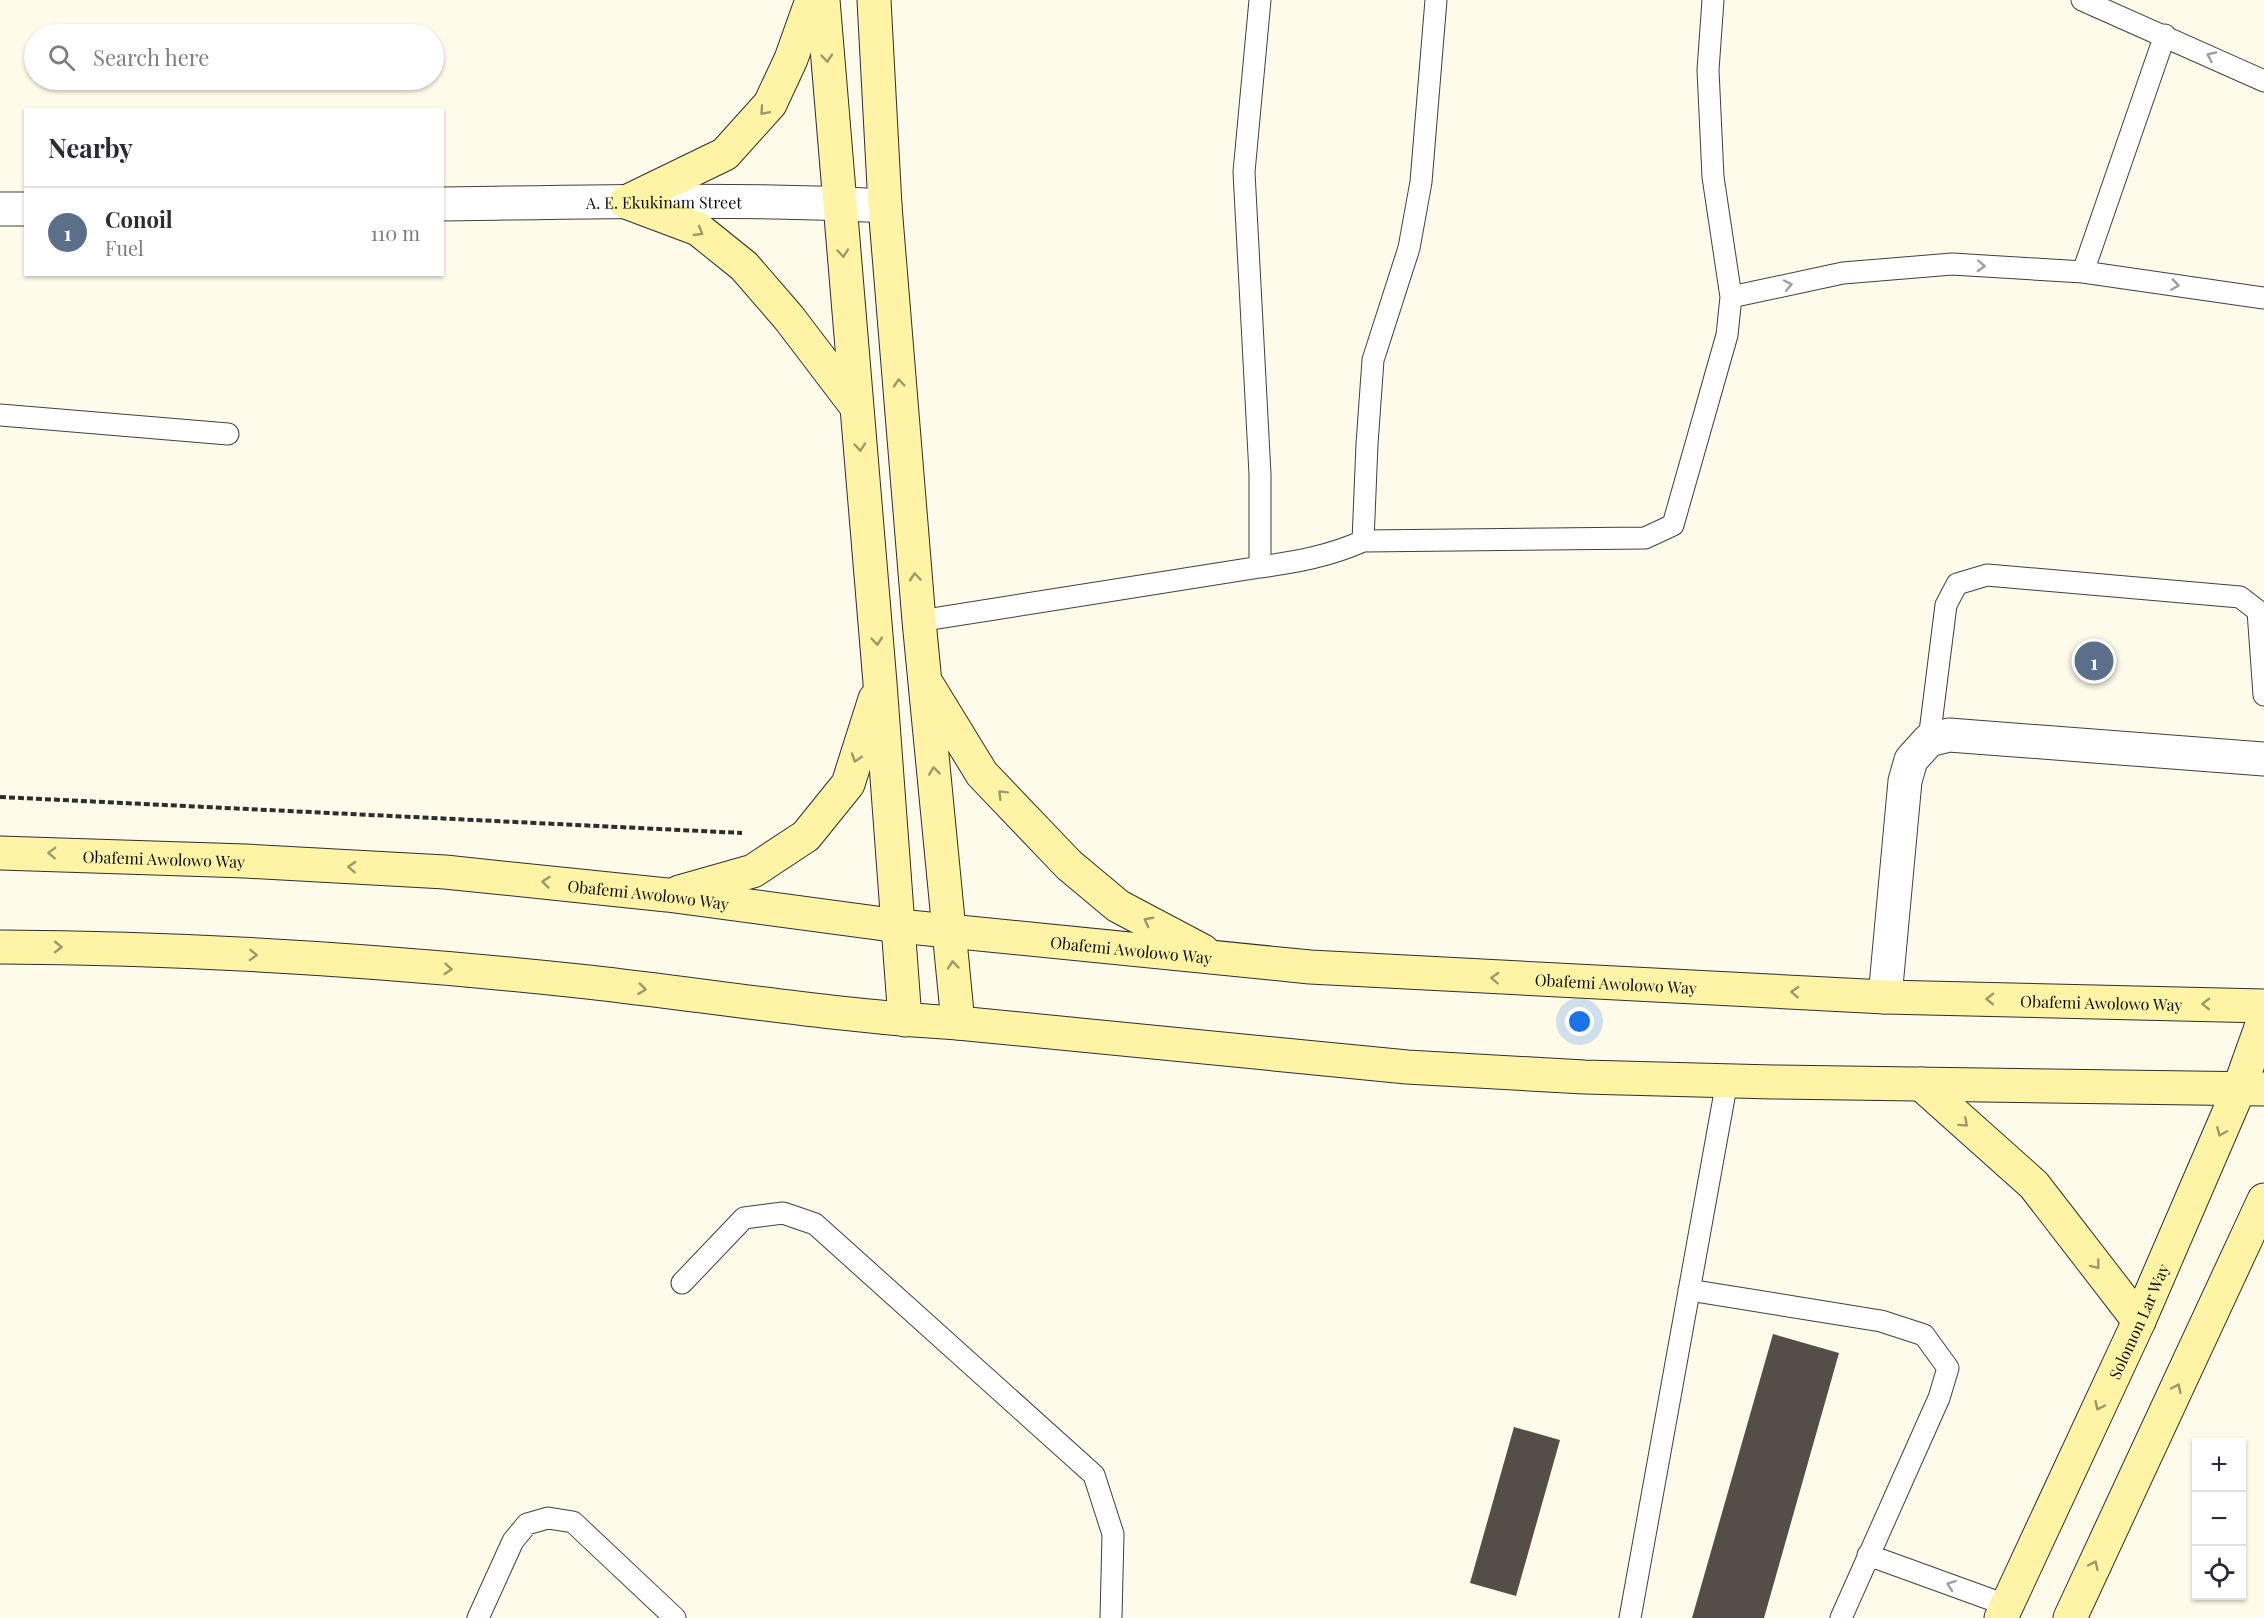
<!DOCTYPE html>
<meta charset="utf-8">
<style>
:root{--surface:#fff;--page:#f2f2f3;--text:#2b2b33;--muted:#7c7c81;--line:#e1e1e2;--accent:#c21e2a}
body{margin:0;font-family:"Playfair Display",serif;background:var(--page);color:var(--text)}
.controls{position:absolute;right:18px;bottom:18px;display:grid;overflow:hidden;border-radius:0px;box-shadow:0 2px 4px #0004}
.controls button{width:54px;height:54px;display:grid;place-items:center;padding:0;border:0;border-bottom:2px solid var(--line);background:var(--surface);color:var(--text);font:30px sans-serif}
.you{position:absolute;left:1580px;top:1022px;width:21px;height:21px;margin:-15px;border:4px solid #fff;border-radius:50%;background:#1a73e8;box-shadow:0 0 0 9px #1a73e833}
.badge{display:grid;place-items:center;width:39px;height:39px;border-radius:50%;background:var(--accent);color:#fff;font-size:20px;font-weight:700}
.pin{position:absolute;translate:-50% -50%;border:3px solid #fff;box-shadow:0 2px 6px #0006}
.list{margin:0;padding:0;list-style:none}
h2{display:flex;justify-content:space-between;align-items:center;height:78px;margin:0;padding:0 24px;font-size:26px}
h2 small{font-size:20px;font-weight:400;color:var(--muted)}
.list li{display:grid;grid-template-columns:39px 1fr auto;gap:18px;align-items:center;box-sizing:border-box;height:90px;padding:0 24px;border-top:2px solid var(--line)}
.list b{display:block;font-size:22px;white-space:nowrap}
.list p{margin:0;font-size:20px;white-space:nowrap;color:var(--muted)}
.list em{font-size:20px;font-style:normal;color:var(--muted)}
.icon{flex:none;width:33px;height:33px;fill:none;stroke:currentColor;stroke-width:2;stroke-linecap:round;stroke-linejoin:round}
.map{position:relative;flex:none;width:2264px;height:1618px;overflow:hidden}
.search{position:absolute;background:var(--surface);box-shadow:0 2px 4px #0004;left:24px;top:24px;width:420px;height:66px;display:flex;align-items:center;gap:15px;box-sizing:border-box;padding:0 21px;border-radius:33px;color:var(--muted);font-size:22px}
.panel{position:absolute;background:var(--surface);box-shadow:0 2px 4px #0004;left:24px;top:108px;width:420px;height:168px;border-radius:0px}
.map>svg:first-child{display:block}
</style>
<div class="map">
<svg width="2264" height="1618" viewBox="0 0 2264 1618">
<rect width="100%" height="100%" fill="#fffbeb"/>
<!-- building -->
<path fill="#554d48" d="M1773,1334L1839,1353L1764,1618H1692Z
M1514,1427L1560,1440L1516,1596L1470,1583Z"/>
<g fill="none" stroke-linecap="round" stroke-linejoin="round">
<defs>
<path id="lane" d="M1260,0L1244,172L1260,474V567C1296,562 1330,556 1363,541L1367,444L1373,360L1409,248L1421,182L1436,0
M2082,0L2264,81
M2083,272L2165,35
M1731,297L1843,273L1952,264L2083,272L2264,298
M0,415L228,434
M1363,541L1645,538L1673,525L1727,335L1731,297L1713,177L1708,70L1713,0
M919,621L1260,567
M1929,740L1946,605L1957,584L1987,575L2240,597L2258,611L2264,695
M682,1283L744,1218L783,1213L815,1224L1094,1475L1113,1534L1111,1618
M1689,1290L1881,1321L1924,1335L1948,1368L1939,1398L1841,1618
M1868,1555L2006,1605
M478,1618L513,1541L527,1524L548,1518L573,1522L675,1618
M1630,1618L1727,1081"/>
<g id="street">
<path id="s1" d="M442,204C590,202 738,198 885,206"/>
<path d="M0,209H26"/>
<path d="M1885,997L1905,781L1911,760L1929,740L1949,735L2264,759"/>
</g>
<g id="secondary">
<path d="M823,0L880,683L905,1020"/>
<path d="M874,0L885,206L919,621L958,1023"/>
<path d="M626,202L698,229L744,266L789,318L856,406"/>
<path d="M626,202L725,154L770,104L791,59L812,0"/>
<path d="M928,686L982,774L1069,865L1118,906L1203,951"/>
<path id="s2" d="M0,853L245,861L445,872L667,895L899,926L1310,967L1885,997L2264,1006"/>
<path d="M679,892L753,871L806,836L848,784L875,699"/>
<path d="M0,947C196,948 393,961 588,982C712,996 834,1016 958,1023L1407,1067L1584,1077L1773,1082L2264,1089"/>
<path d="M1921,1084L2034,1185L2139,1321"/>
<path id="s3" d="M2001,1618L2139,1321L2239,1089L2264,1019"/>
<path d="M2070,1618L2264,1200"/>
</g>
</defs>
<!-- lane casing -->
<use href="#lane" stroke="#3f3f3f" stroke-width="23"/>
<!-- street casing -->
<use href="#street" stroke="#3f3f3f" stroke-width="35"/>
<!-- secondary casing -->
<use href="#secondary" stroke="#2e2e2e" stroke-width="35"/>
<!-- path -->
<path stroke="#2e2e2e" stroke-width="4" stroke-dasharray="6 3" stroke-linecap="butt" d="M0,797L742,833"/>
<!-- lane -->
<use href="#lane" stroke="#fff" stroke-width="21"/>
<!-- street -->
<use href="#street" stroke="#fff" stroke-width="33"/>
<!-- secondary -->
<use href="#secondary" stroke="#fff3a6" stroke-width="33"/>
</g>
<!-- one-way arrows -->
<defs><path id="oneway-chevron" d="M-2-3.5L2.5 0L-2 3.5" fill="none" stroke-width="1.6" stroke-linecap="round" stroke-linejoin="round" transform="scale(1.5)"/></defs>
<g stroke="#9e9e9e">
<use href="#oneway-chevron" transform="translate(2211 56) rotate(-155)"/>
<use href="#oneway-chevron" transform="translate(1981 266) rotate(3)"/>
<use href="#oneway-chevron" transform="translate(1788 285) rotate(-12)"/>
<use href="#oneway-chevron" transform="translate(2175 285) rotate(8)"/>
<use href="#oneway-chevron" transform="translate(1951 1585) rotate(-160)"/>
</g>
<g stroke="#9e9768">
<use href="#oneway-chevron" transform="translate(827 58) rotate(85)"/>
<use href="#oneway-chevron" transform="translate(764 111) rotate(131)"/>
<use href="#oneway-chevron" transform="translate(699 232) rotate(31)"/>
<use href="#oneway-chevron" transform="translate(843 253) rotate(85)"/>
<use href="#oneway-chevron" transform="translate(899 383) rotate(-95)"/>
<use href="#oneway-chevron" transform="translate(860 447) rotate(85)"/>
<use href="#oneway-chevron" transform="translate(915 577) rotate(-95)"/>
<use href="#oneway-chevron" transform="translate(877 641) rotate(85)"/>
<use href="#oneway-chevron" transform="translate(856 758) rotate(108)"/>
<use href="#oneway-chevron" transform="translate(934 771) rotate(-96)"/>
<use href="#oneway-chevron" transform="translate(1002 794) rotate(-135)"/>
<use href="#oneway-chevron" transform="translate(52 853) rotate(-178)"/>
<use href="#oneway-chevron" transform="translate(352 867) rotate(-177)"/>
<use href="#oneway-chevron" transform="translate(546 882) rotate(-174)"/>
<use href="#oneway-chevron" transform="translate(1148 921) rotate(-152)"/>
<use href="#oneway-chevron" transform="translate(58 947) rotate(1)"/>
<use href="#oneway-chevron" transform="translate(253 955) rotate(2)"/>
<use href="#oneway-chevron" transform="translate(953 965) rotate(-95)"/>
<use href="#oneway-chevron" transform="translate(448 969) rotate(5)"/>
<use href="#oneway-chevron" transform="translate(1495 978) rotate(-177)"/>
<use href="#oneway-chevron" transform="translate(642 989) rotate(7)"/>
<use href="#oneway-chevron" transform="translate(1795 992) rotate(-177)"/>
<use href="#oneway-chevron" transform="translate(1990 999) rotate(-179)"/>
<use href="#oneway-chevron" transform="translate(2206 1004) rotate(-179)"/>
<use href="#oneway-chevron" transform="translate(1964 1123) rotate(42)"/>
<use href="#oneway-chevron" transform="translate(2221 1132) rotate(113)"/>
<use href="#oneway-chevron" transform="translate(2096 1265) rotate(52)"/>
<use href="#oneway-chevron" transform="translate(2177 1388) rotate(-65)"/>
<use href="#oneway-chevron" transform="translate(2099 1406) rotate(115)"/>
<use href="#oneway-chevron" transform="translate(2094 1565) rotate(-65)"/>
</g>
<g text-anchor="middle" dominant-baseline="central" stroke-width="6" stroke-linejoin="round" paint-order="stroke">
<!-- street labels -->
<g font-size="16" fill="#0c0c0c" stroke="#fff">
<text stroke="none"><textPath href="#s1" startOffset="222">A. E. Ekukinam Street</textPath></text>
<text stroke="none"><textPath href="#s2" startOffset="164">Obafemi Awolowo Way</textPath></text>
<text stroke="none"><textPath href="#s2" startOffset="650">Obafemi Awolowo Way</textPath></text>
<text stroke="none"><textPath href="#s2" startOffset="1136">Obafemi Awolowo Way</textPath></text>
<text stroke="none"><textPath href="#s2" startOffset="1622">Obafemi Awolowo Way</textPath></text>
<text stroke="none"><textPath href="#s2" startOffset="2108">Obafemi Awolowo Way</textPath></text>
<text stroke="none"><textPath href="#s3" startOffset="327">Solomon Lar Way</textPath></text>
</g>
</g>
</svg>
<div class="controls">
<button>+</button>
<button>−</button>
<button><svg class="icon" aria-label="locate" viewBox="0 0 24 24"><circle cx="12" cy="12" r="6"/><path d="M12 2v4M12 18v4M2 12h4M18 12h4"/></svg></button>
</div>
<div class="you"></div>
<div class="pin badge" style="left:2094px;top:661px;background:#5c6f8a">1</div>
<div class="search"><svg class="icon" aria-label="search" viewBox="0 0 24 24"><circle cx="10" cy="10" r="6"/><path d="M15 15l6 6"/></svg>Search here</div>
<section class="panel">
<h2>Nearby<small></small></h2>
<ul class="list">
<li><span class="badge" style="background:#5c6f8a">1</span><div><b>Conoil</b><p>Fuel</p></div><em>110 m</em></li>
</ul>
</section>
</div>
